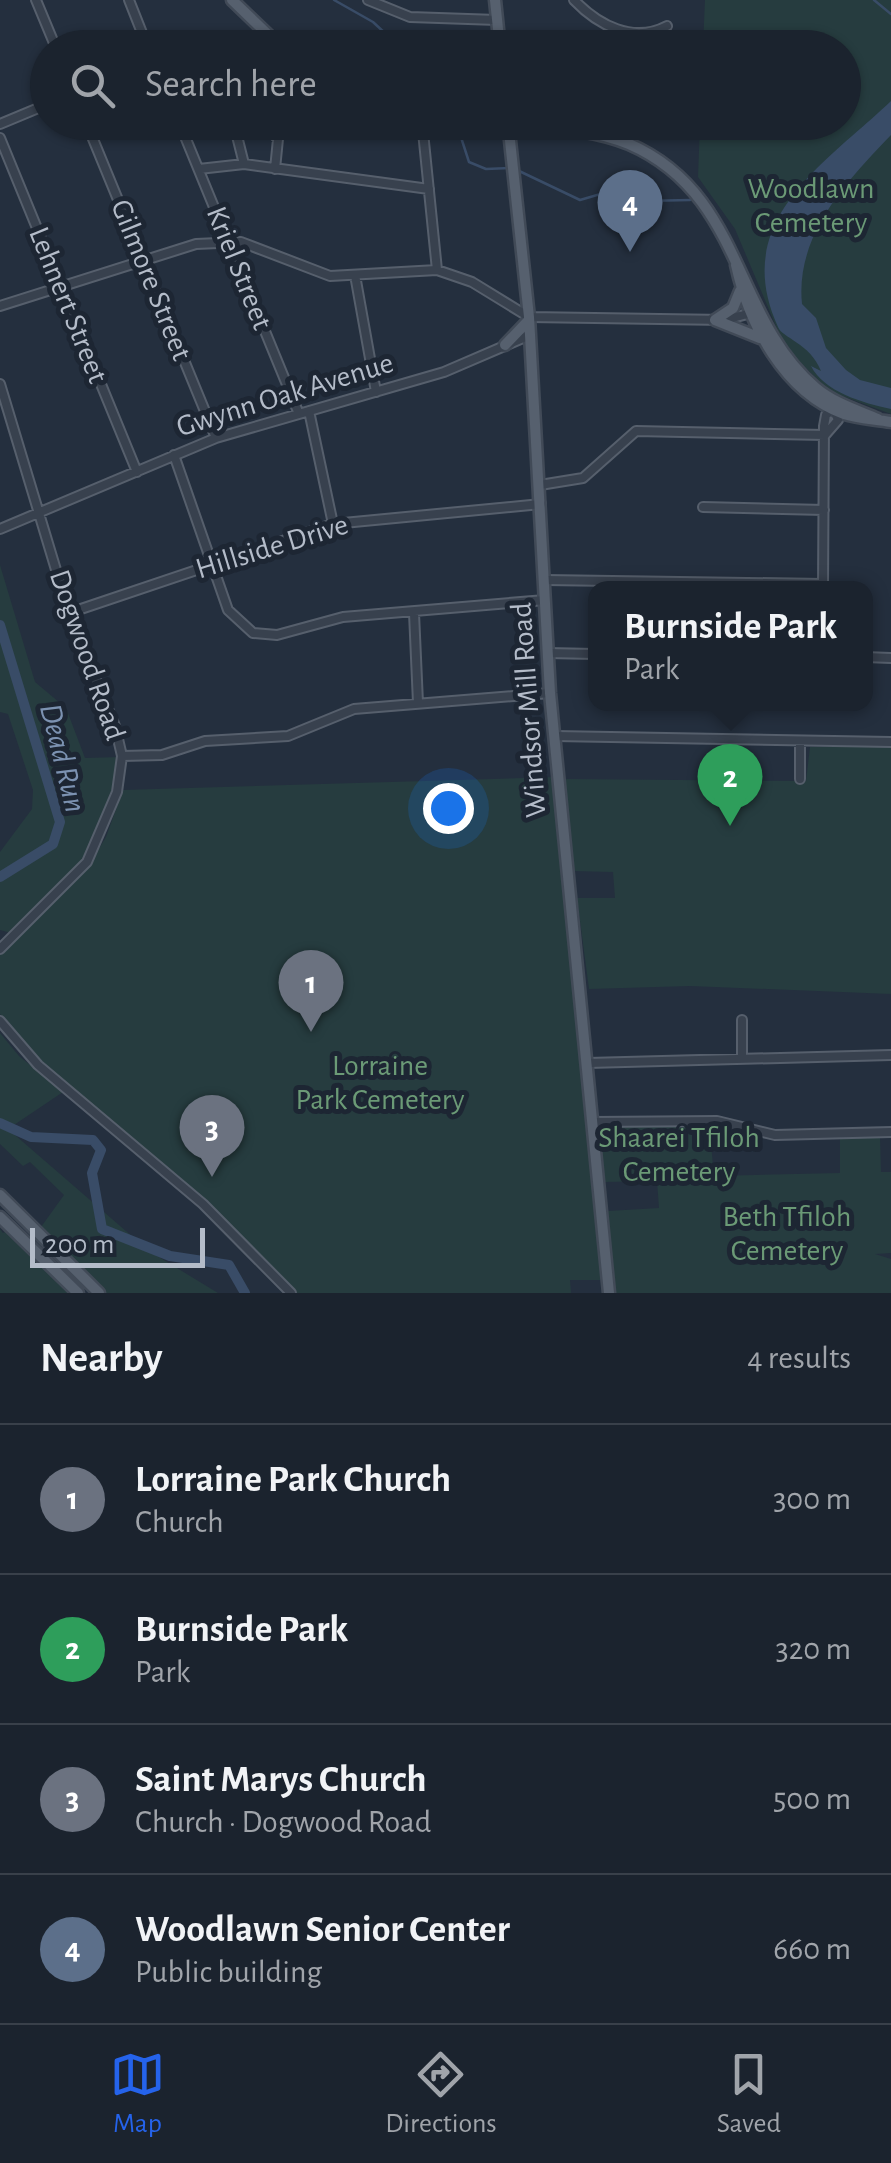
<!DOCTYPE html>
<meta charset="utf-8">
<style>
:root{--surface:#1b232e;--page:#282f3a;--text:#f1f3f6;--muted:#a0a4aa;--line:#39404a;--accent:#2563eb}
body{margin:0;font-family:"Alegreya Sans",sans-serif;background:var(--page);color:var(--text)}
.scale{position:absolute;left:30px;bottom:25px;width:175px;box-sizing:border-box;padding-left:10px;border:5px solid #b4bcc9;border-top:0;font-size:28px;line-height:35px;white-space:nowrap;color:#b4bcc9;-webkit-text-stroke:8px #1d2633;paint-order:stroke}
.you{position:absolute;left:448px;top:808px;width:35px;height:35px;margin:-25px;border:8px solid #fff;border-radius:50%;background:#1a73e8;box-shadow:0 0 0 15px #1a73e833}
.badge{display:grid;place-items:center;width:65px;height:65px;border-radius:50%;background:var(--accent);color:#fff;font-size:32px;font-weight:700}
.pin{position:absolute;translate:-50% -82px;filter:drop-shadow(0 2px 5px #0008)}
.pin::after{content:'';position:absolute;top:52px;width:35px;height:30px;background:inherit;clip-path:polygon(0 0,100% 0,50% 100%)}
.popup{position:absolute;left:588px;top:581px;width:285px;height:130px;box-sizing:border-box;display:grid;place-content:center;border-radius:20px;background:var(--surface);filter:drop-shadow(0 2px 8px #0005);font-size:32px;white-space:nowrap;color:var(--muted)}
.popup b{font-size:38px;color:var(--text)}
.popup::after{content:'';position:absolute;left:50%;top:100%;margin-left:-20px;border:20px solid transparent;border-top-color:var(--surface)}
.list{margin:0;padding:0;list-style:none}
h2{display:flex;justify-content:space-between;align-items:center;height:130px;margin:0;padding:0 40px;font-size:42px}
h2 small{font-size:32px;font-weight:400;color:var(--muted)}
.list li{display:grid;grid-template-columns:65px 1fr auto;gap:30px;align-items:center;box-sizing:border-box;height:150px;padding:0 40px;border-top:2px solid var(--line)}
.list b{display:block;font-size:38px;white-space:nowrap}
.list p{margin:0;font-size:32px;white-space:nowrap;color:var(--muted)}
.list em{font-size:32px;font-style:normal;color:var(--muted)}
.icon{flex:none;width:55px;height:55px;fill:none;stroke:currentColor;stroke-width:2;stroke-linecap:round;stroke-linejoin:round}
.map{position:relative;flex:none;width:891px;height:1293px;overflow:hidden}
.search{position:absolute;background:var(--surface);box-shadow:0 2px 8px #0004;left:30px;right:30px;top:30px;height:110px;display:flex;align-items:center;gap:25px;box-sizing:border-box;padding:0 35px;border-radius:55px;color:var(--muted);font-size:38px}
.sheet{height:730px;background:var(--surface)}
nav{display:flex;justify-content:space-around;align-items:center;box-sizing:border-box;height:140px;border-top:2px solid var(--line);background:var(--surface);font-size:28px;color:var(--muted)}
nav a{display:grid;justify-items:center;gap:5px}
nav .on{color:var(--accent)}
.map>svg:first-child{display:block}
</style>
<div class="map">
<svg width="891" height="1293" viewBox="0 0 891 1293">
<rect width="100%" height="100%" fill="#242f3e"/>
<!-- green -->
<path fill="#263c3f" d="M705,0H891V414L829,391L794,356L778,331L735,229L698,177L700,123L844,122V48L703,47Z
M0,565L35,682L66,708L85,758L121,757C113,848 72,873 11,933L0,930V852L32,809L33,790L8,714L0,712Z
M810,747H891V994L690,986L589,989L577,898H615L613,872L572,871L565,779L806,781Z
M556,777L604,1280H570L571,1293H295L210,1206L39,1063L0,1014V955L21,929L86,870L106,837L123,790Z
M0,1033L19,1056L63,1092L8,1129L149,1251L218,1293H106L41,1227L64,1195L30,1162L23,1166L0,1144Z
M709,1123L714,1176L840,1173V1135L880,1136L881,1172H891V1253L875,1254L891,1259V1293H615L608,1211L659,1208L657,1181L603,1182L600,1124Z
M0,1229L3,1233L9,1230L72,1293H0Z"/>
<!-- water -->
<path fill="#394c67" d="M891,101V135C847,181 795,235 802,304L816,318L826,348L846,370L860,380L891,388V409C863,403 824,392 811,366L821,371C810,343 782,338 778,327C729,220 825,164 891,101Z"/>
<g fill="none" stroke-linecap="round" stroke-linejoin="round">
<!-- stream -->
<path stroke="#394c67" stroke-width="2.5" d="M334,0L373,22L401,48
M874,0L891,14
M458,128L469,162L486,169L510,168
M517,170L580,200L604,193L644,201L690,200"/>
<!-- river -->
<path stroke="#394c67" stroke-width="10" d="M0,625L60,822L53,844L0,877
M0,1123L31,1137L93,1140L101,1150L92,1173L102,1229L170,1256L229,1265L245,1293"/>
<defs>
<path id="minor" d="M36,0L56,48
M129,0L148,48
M368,0L410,17L497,20
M574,0C598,25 633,44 667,26
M86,122L216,438
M179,122L299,414
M422,122L437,270
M0,124L48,104
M0,138L137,472
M244,164L236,132C248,123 269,127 278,139L275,169
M199,169L244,164L429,189
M355,275L376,392
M0,306L196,244L241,242L330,276L437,270L472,282L529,317L725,320L755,312
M0,384L69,613L115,726L122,756L117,792L87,862L0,949
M309,411L333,524
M825,435L838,420L834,410
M174,455L228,610L253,633L277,635L343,617L545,600
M540,485L583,478L636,431L825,435
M703,507L824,510
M0,529L216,438L444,372L530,335
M545,580L823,584
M823,588L824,426L826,415L836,406
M69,613L333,524L541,504
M414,613L418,703
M547,653L595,654
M865,657L891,658
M555,736L891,742
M122,756L162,755L205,741L288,736L354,709L550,693
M800,779V741
M742,1020V1059
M0,1021L38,1065L203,1204L291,1293
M588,1063L891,1055
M593,1122L717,1121L775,1135L891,1132"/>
<path id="major" d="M232,0L282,48
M495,0L500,48
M501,122C543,127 590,128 629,144C744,194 732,317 816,388C834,403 857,410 878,419
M508,122L529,317L550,693L609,1293
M736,265C749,324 784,392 844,414C859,419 876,419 891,422
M715,320L760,338
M715,320L733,308L740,291
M505,345L528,321
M0,1195L99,1293
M0,1217L78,1293"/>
</defs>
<!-- minor casing -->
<use href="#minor" stroke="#565f6c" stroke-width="12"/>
<!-- major casing -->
<use href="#major" stroke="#414a57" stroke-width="15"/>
<!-- minor -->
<use href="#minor" stroke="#38414e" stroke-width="8"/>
<!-- major -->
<use href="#major" stroke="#56606e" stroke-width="10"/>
</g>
<g text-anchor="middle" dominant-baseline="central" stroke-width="10" stroke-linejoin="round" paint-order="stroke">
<!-- park labels -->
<g font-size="30" fill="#6b9a76" stroke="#1d2633">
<text x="811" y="189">Woodlawn<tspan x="811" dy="34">Cemetery</tspan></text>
<text x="380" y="1066">Lorraine<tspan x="380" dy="34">Park Cemetery</tspan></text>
<text x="679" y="1138">Shaarei Tfiloh<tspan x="679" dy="34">Cemetery</tspan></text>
<text x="787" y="1217">Beth Tfiloh<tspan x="787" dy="34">Cemetery</tspan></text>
</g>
<!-- street labels -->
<g font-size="30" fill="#b4bcc9" stroke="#1d2633">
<text transform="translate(239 268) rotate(68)">Kriel Street</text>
<text transform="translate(151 280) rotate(68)">Gilmore Street</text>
<text transform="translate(68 305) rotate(68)">Lehnert Street</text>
<text transform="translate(285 395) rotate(-17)">Gwynn Oak Avenue</text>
<text transform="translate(272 547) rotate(-17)">Hillside Drive</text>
<text transform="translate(87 655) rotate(71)">Dogwood Road</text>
<text transform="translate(529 710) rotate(-94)">Windsor Mill Road</text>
</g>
<!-- water labels -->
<g font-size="32" font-style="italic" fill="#7c92b1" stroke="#1d2633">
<text transform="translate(63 758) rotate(76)">Dead Run</text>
</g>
</g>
</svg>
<div class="scale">200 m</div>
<div class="you"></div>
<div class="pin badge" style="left:311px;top:1032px;background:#6b7280">1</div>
<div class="pin badge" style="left:730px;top:826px;background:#2e9e5b">2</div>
<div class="popup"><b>Burnside Park</b>Park</div>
<div class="pin badge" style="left:212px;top:1177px;background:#6b7280">3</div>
<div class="pin badge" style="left:630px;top:252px;background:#5c6f8a">4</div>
<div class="search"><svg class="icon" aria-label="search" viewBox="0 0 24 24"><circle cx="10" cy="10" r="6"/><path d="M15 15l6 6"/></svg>Search here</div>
</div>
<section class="sheet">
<h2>Nearby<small>4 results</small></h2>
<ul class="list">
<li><span class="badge" style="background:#6b7280">1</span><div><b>Lorraine Park Church</b><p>Church</p></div><em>300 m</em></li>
<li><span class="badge" style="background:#2e9e5b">2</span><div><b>Burnside Park</b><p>Park</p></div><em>320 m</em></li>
<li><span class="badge" style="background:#6b7280">3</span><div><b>Saint Marys Church</b><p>Church · Dogwood Road</p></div><em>500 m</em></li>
<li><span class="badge" style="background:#5c6f8a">4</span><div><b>Woodlawn Senior Center</b><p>Public building</p></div><em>660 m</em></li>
</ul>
</section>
<nav>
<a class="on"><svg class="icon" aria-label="map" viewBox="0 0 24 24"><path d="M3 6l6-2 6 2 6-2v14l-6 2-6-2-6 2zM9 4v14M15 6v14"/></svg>Map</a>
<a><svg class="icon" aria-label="directions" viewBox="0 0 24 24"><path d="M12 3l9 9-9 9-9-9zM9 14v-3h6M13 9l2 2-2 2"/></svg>Directions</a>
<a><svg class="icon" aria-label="saved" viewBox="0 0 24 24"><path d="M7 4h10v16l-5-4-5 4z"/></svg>Saved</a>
</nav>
